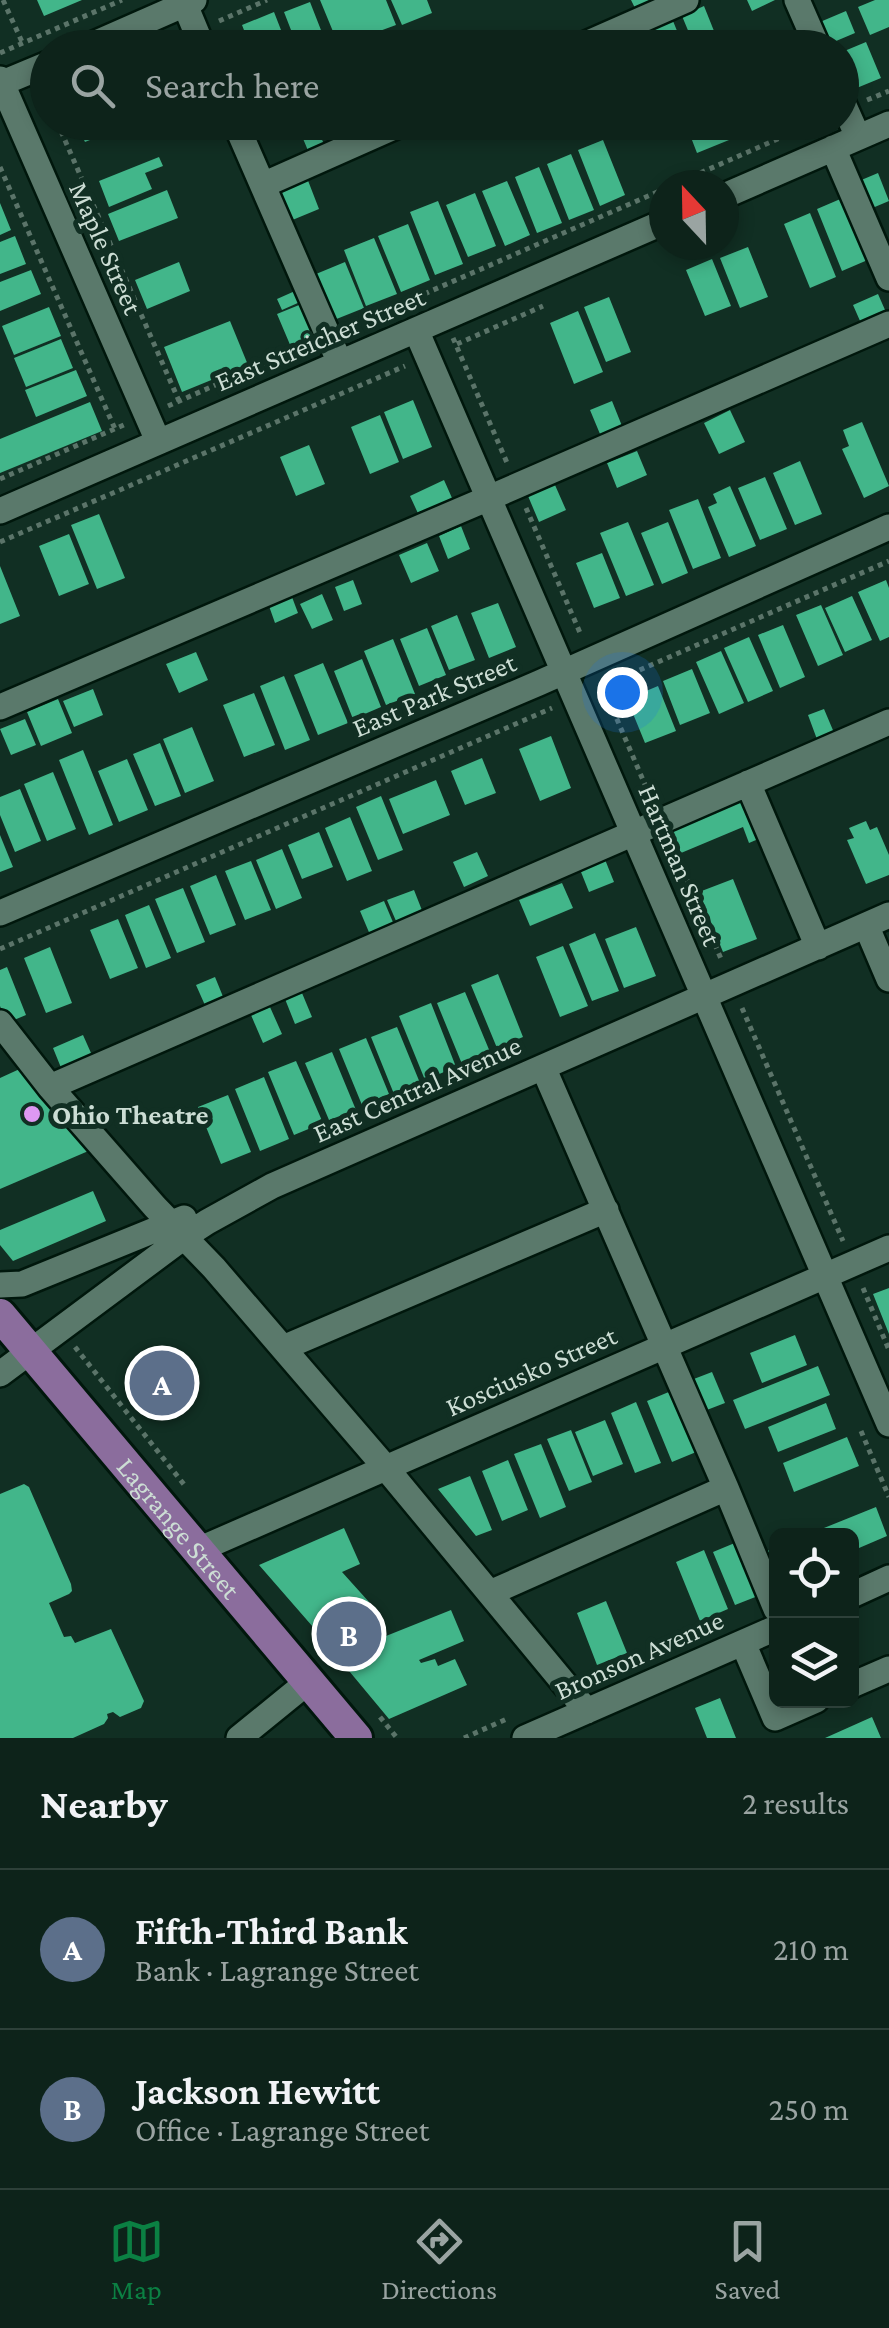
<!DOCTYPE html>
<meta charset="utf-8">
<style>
:root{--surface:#0d231a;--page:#162b23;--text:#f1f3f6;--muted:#9aa4a2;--line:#2d4039;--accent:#0b8043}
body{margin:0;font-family:"Crimson Pro",serif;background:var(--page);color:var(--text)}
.controls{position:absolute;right:30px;bottom:30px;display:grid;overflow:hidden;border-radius:15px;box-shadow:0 5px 15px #0003}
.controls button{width:90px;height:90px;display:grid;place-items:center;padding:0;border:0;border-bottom:2px solid var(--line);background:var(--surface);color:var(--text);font:50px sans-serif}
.compass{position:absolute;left:649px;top:170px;width:90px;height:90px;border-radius:50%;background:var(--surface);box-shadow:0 5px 15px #0003;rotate:338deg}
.you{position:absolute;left:622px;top:692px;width:35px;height:35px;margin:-25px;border:8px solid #fff;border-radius:50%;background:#1a73e8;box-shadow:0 0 0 15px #1a73e833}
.badge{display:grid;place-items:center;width:65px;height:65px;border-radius:50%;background:var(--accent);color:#fff;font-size:32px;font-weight:700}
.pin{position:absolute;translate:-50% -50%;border:5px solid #fff;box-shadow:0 2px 10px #0006}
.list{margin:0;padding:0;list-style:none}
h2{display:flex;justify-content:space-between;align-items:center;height:130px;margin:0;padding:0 40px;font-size:42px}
h2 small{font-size:32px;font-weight:400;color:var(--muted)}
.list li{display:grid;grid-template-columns:65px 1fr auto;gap:30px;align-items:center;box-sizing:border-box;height:160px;padding:0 40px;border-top:2px solid var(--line)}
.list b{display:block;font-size:38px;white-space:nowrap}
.list p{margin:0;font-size:32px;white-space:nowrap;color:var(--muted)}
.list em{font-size:32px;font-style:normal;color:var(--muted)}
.icon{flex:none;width:55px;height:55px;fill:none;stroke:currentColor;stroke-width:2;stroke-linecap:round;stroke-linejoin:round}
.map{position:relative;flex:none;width:889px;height:1738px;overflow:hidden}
.search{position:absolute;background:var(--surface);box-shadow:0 5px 15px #0003;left:30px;right:30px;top:30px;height:110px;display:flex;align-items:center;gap:25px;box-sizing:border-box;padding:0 35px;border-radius:55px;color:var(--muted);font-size:38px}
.sheet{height:450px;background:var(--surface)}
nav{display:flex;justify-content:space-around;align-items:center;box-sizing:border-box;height:140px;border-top:2px solid var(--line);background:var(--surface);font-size:28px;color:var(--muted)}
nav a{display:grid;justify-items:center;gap:5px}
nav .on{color:var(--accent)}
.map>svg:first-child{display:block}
</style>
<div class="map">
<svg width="889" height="1738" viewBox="0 0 889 1738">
<rect width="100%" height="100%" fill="#112f23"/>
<!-- building -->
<path fill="#42b68a" d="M37,0H82L44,16Z
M320,0H386L396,25L339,46Z
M391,0H427L432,13L402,25Z
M631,0H664L637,12Z
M747,0H775L752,11Z
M875,0H889V27L870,35L858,7Z
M310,2L328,48H298L284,12Z
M704,6L714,31L692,40L682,16Z
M846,11L855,33L829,44L820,22Z
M274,12L288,48H251L242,25Z
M673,21L684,48H654L647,31Z
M866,42L881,78L847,92L842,79V52Z
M685,122H722L729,140L697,153Z
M728,122H760L762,127L734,138Z
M76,123H132L85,142Z
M314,123L325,146L309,153L299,129Z
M603,140L625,195L600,206L578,150Z
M571,154L594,210L569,220L547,164Z
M159,157L163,166L145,173L152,189L109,207L99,181Z
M539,167L562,223L537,233L515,177Z
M878,173L889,201L870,209L859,181Z
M307,178L319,209L290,221L278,190Z
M507,181L530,235L505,246L482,191Z
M167,190L178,218L119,241L108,214Z
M475,193L496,246L468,257L446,205Z
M845,197L870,259L842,271L817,209Z
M438,201L463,264L435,275L410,212Z
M0,203L11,230L0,235Z
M810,213L836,277L810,288L784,224Z
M408,224L430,280L401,292L378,236Z
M15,236L26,264L0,274V242Z
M374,238L397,294L366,306L344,250Z
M748,247L768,297L740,308L720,258Z
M712,259L731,306L705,316L686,270Z
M179,262L190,291L147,309L135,280Z
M345,262L364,308L334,320L316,274Z
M31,270L41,294L0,311V282Z
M295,291L300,302L282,310L277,299Z
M878,294L889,319L864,330L853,305Z
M609,297L631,352L606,362L584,307Z
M304,303L317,336L291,347L277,314Z
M49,307L61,336L14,355L2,326Z
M578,311L603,372L574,384L550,323Z
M230,321L248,365L182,392L164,347Z
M61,339L73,368L26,387L14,358Z
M76,370L87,396L36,417L25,390Z
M413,400L432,447L403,459L384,412Z
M612,401L622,426L600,434L590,410Z
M90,402L102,431L0,473V439Z
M730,410L745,442L719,454L704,423Z
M380,415L399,462L370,474L351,427Z
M862,422L889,486L864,498L842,449L849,446L843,430Z
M309,445L325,484L296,496L280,457Z
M637,451L647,475L617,488L607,463Z
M800,461L822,514L795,525L773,473Z
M765,477L787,529L760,540L738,488Z
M444,480L456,507L422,522L410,496Z
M555,485L566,510L539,522L528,496Z
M730,486L756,546L729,557L708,507L717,503L713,494Z
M698,499L721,558L693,569L669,510Z
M99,514L125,578L97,589L71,525Z
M628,522L654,585L626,596L600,533Z
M668,522L688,573L662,584L641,533Z
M461,526L470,549L448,559L439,536Z
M69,534L89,584L59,596L39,546Z
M427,543L439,571L411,583L399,555Z
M602,553L620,598L594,608L576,563Z
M0,566L20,616L0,624Z
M353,580L362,604L344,611L335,587Z
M886,580L889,588V637L880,641L858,592Z
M322,594L333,620L312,629L300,604Z
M852,596L872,640L845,652L825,608Z
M292,597L298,613L275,623L269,606Z
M498,603L516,647L489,658L471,613Z
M821,605L843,655L818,666L796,615Z
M457,615L475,660L449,670L431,626Z
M783,625L805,677L780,688L758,635Z
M427,628L446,675L419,686L400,639Z
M749,637L773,691L748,702L724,648Z
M393,639L415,694L386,705L364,651Z
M721,651L744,703L719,714L696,662Z
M196,652L208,680L179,693L166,664Z
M362,659L381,707L353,719L334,671Z
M323,663L348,723L318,735L294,675Z
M692,669L710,713L680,725L663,681Z
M284,676L310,740L285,750L260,686Z
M658,686L676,731L645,743L627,699Z
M93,689L103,715L74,727L63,701Z
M254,693L275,745L244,757L223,705Z
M58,699L72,733L41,746L27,712Z
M824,709L835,735L818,742L808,715Z
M25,719L36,745L11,755L0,729Z
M192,727L214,781L185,793L163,739Z
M551,736L571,788L540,801L519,749Z
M160,743L181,796L155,806L133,754Z
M83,750L113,825L89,835L59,760Z
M482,758L496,793L465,805L451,771Z
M127,759L148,810L119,822L98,771Z
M53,772L76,829L47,841L24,784Z
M436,780L450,815L403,834L389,799Z
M20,789L41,841L15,852L0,815V797Z
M746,795L763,837L749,843L743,827L681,853L670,826Z
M381,796L403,850L378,860L356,807Z
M350,817L372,871L347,881L325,828Z
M866,821L870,830L877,827L889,855V875L866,884L847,840L854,838L849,828Z
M319,832L333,867L302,879L288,845Z
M0,835L13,867L0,872Z
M282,849L302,898L276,909L256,860Z
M477,852L488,876L464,887L453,862Z
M604,857L614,882L589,892L579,867Z
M251,861L271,910L245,920L225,871Z
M216,875L236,925L210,935L190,886Z
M733,879L757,939L723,952L699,892Z
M562,883L573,908L530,926L519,900Z
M183,888L205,942L177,953L155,899Z
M414,890L425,918L399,928L387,900Z
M384,901L395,927L371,937L360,911Z
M149,905L171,958L146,968L125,915Z
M118,919L138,968L110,979L90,930Z
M636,927L656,976L624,988L605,939Z
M595,933L619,991L592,1001L569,944Z
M563,946L588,1006L560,1017L536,957Z
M50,947L72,1003L46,1013L24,958Z
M7,967L26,1015L7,1023L0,1006V970Z
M498,974L523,1037L497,1048L471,985Z
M215,977L226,1004L208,1012L196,985Z
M465,992L490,1052L462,1064L437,1003Z
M302,993L312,1017L295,1024L285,999Z
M431,1003L456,1067L425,1080L399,1016Z
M270,1007L282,1034L263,1043L251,1015Z
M397,1027L420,1083L394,1094L371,1037Z
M83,1035L95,1062L64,1075L53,1048Z
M366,1038L389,1094L362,1105L339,1049Z
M332,1052L356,1110L329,1120L305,1063Z
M296,1061L323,1123L294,1135L268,1072Z
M24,1067L93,1149L0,1189V1078Z
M264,1077L289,1139L260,1151L235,1089Z
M228,1095L251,1152L221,1164L198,1107Z
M93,1191L106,1221L13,1261L0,1245V1230Z
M889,1288V1334L873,1294Z
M795,1335L807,1365L762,1383L750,1353Z
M818,1366L830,1395L745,1429L733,1400Z
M712,1372L725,1403L699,1413L686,1382Z
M676,1389L701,1450L672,1462L647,1401Z
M636,1402L661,1463L635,1473L611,1413Z
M826,1403L836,1429L778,1452L768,1427Z
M605,1420L623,1464L593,1476L575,1432Z
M571,1430L592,1482L569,1491L547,1439Z
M847,1437L859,1466L794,1492L783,1463Z
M541,1444L566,1507L540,1518L514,1454Z
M508,1460L528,1510L502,1521L482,1471Z
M470,1476L492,1530L476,1536L438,1489Z
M24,1484L29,1487L71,1584L72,1591L69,1594L49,1603L64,1637L71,1636L75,1643L111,1629L144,1701L141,1708L120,1717L113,1712L107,1714L108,1718L104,1724L73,1738H0V1494Z
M876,1507L887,1536L852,1551V1536H821L819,1530Z
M344,1528L360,1564L342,1572L369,1602L313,1627L259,1565Z
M742,1540L763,1594L735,1605L713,1552Z
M776,1547V1597L759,1555Z
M704,1550L728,1609L700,1621L676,1562Z
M606,1601L627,1653L597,1665L577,1613Z
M367,1607L381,1638L451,1610L464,1641L419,1660L421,1663L435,1659L438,1666L455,1659L467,1685L389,1719L315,1630Z
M720,1698L736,1738H707L695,1708Z
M872,1717L881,1738H825Z"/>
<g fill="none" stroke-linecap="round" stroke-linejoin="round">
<defs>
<path id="minor" d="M183,0L203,48
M797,0L818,48
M85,48L194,0
M577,48L686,0
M0,79L158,441
M0,84L48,64
M842,101L858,137
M235,122L340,363
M833,148L889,278
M263,185L405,122
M724,196L889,124
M416,330L889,1424
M0,511L664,222
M0,707L489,498L889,324
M748,783L818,947
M0,913L539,683L889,527
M866,925L889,979
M0,1023L50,1087L155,1207L214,1268L386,1468L587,1711
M543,1067L726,1488L776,1609
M50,1087L889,722
M0,1285L22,1284L184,1218
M283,1348L606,1210
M0,1374L184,1237L207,1222L272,1186L889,915
M198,1550L889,1248
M490,1593L726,1488
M852,1595L889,1578
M743,1643L775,1718L816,1700
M852,1685L889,1669
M239,1738L309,1681
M525,1738L776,1628"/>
<g id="major">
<path id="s1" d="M0,1315L356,1738"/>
</g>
</defs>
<!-- minor casing -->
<use href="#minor" stroke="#00170c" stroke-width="30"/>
<!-- major casing -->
<use href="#major" stroke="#00170c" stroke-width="38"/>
<!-- path -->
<path stroke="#5b7469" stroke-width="5" stroke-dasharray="5 5" stroke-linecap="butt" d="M3,0L23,44
M219,21L267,0
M158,48L172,41
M0,53L122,0
M867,100L889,91
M57,122L179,401
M0,167L115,429
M673,185L816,122
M351,326L664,189
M453,338L508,465
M457,344L543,306
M168,406L304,346
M0,479L126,424
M526,508L581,635
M0,542L405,366
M601,682L652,801
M603,686L889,561
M671,843L722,961
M0,949L552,708
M742,1008L843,1241
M863,1288L889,1350
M75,1347L186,1487
M861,1431L889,1497
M380,1717L397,1738
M464,1738L509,1718"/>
<!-- minor -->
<use href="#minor" stroke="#5a796b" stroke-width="25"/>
<!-- major -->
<use href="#major" stroke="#8b6d9d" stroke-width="32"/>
</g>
<!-- markers -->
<circle fill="#de98f2" stroke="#112f23" stroke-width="4" cx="32" cy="1114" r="10"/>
<g text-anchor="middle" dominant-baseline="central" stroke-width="10" stroke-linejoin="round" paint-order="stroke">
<!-- street labels -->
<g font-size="28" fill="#ccddd4" stroke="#112f23">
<text transform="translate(106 248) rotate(66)">Maple Street</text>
<text transform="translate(320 339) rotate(-23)">East Streicher Street</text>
<text transform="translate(434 695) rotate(-23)">East Park Street</text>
<text transform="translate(680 865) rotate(67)">Hartman Street</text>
<text transform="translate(417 1089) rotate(-24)">East Central Avenue</text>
<text transform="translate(531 1371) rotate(-24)">Kosciusko Street</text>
<text stroke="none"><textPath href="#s1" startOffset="278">Lagrange Street</textPath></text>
<text transform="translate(639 1655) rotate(-24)">Bronson Avenue</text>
</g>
<!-- poi labels -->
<g font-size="28" font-weight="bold" fill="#ccddd4" stroke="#112f23" text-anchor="start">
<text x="52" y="1114">Ohio Theatre</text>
</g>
</g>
</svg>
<div class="controls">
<button><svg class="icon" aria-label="locate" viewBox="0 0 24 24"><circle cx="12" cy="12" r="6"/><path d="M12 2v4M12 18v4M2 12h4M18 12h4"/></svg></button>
<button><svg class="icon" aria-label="layers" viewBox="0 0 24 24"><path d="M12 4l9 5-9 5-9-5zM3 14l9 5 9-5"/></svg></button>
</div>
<svg class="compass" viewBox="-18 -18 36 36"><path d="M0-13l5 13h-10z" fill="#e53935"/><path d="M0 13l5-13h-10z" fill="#9aa4a2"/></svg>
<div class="you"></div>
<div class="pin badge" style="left:162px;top:1383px;background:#5c6f8a">A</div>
<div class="pin badge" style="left:349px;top:1634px;background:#5c6f8a">B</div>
<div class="search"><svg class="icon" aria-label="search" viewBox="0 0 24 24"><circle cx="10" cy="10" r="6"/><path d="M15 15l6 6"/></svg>Search here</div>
</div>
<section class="sheet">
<h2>Nearby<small>2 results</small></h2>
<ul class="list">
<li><span class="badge" style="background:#5c6f8a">A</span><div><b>Fifth-Third Bank</b><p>Bank · Lagrange Street</p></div><em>210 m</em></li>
<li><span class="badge" style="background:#5c6f8a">B</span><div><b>Jackson Hewitt</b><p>Office · Lagrange Street</p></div><em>250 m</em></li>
</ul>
</section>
<nav>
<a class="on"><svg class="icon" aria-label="map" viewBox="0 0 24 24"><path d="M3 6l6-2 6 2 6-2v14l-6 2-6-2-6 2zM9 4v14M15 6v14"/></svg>Map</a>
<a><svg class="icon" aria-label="directions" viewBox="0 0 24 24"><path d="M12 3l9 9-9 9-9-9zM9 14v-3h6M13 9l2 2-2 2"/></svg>Directions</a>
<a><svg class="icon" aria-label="saved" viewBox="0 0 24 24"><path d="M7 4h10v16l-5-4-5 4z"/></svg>Saved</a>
</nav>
